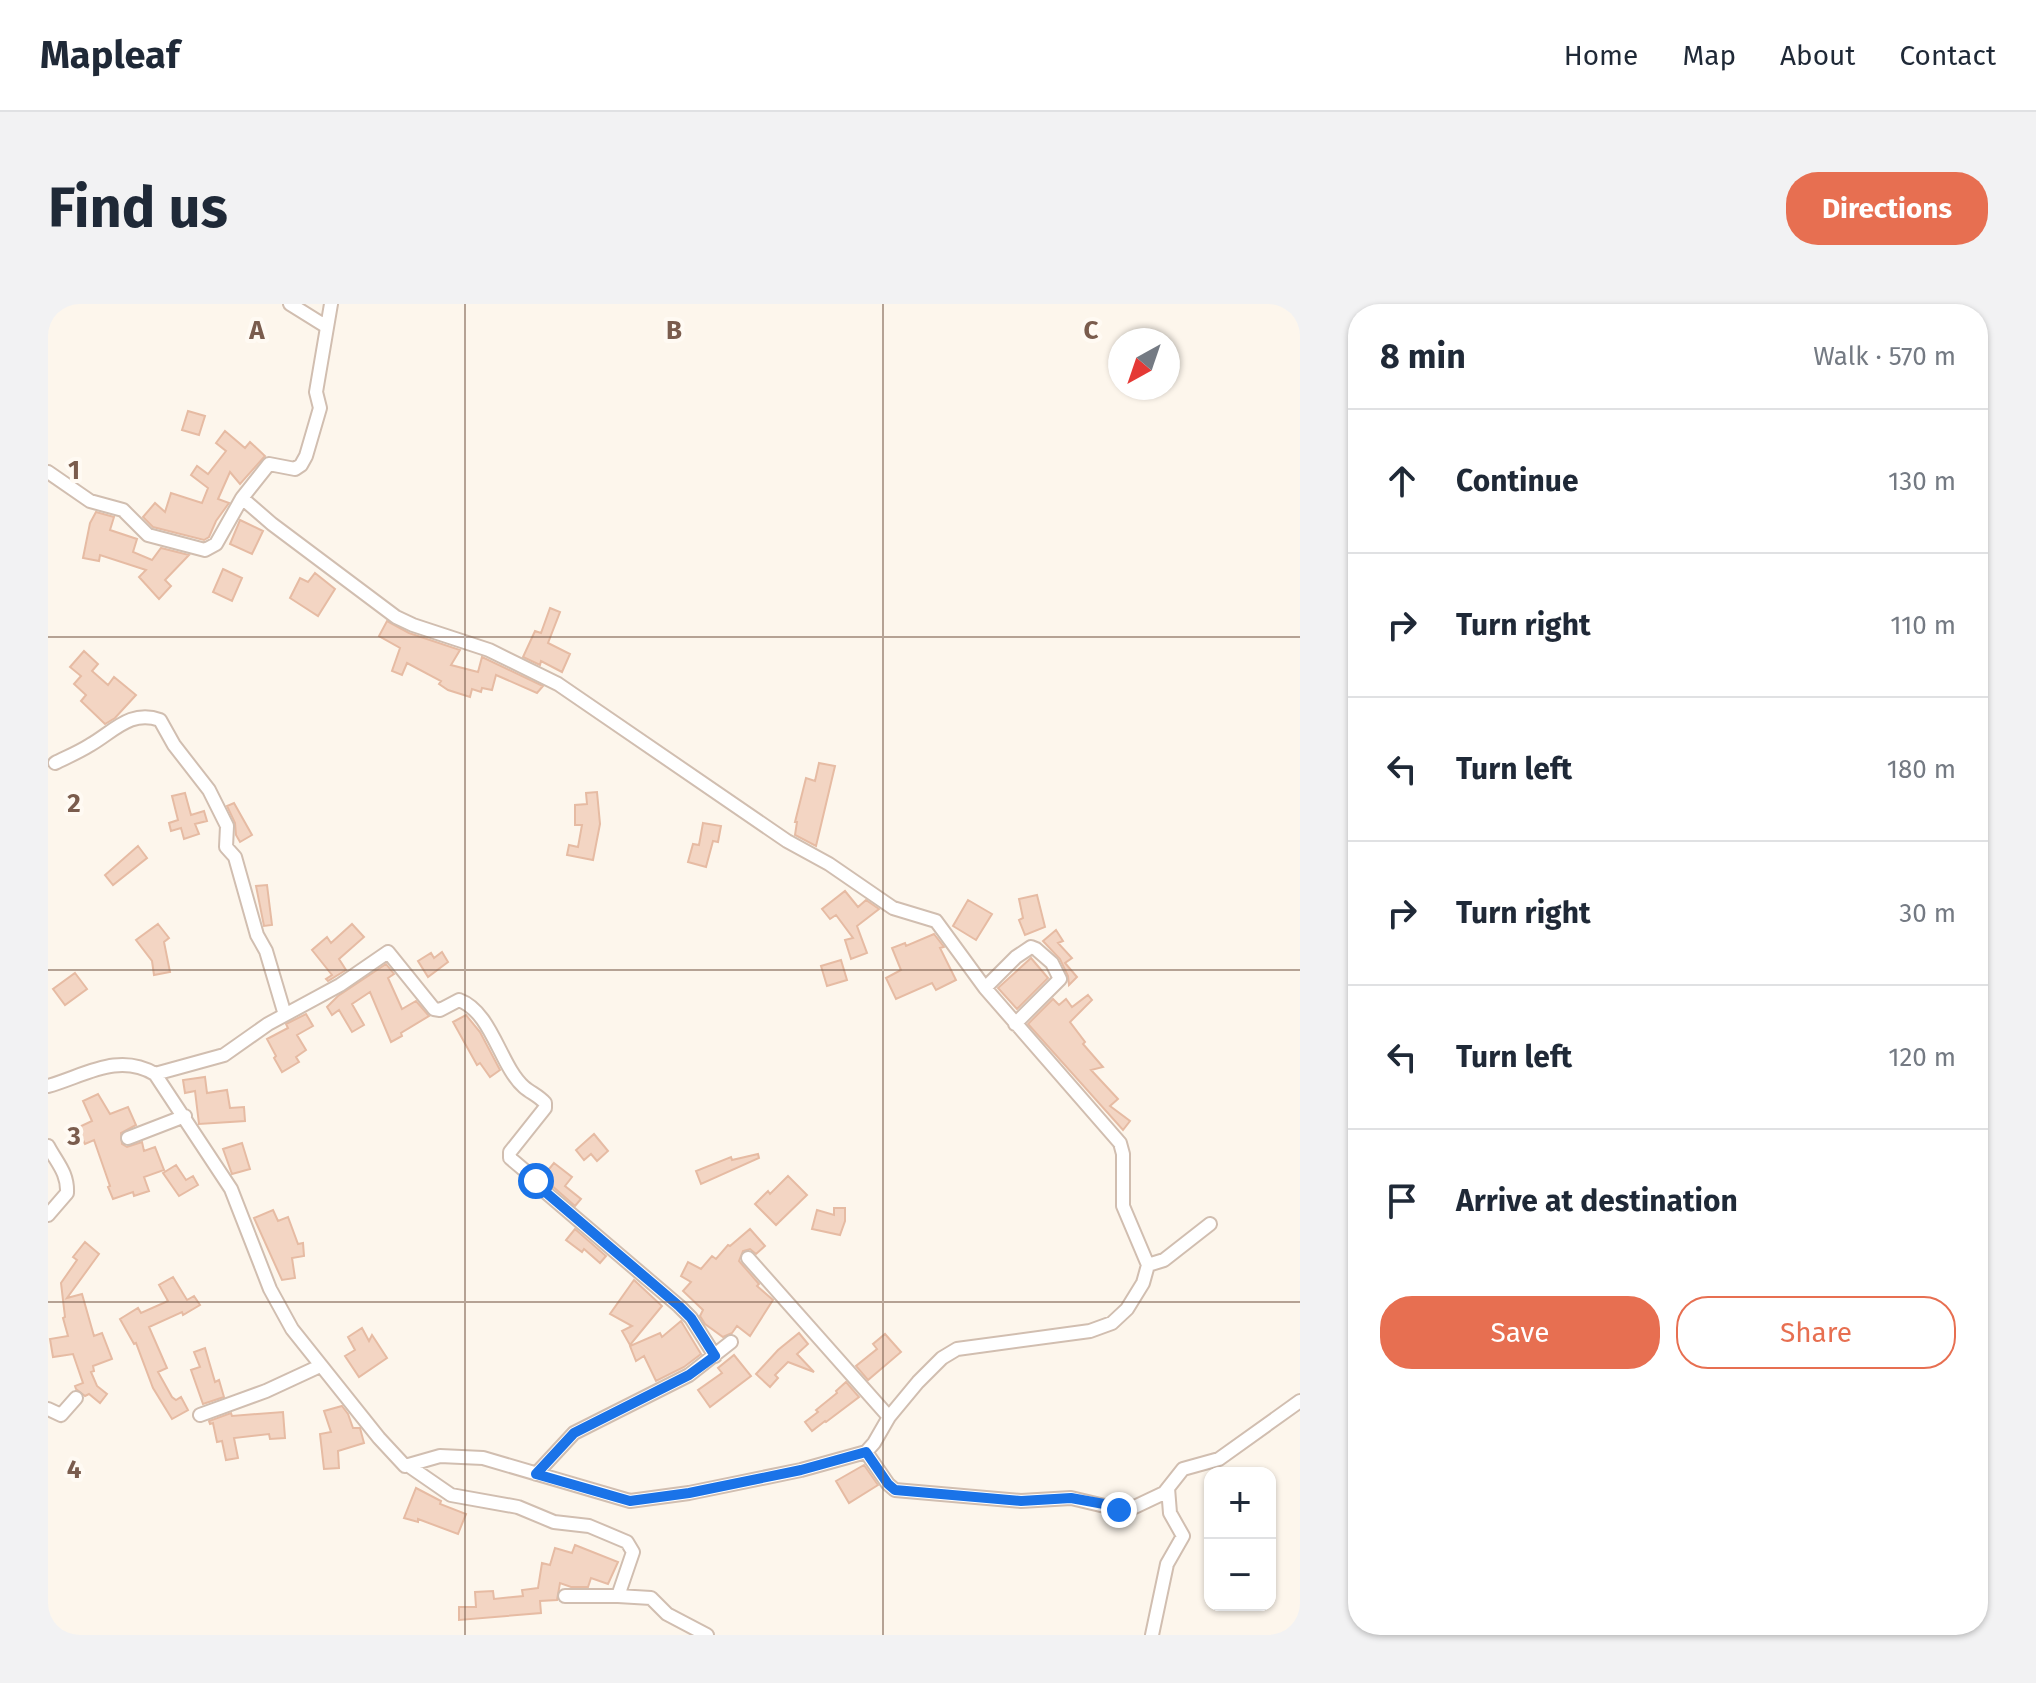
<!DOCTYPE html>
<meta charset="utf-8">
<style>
:root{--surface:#fff;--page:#f2f2f3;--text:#1f2937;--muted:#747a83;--line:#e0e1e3;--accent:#e76f51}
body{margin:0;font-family:"Fira Sans",sans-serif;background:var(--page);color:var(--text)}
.controls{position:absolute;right:24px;bottom:24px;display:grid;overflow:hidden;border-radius:16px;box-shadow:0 2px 6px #0004}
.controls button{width:72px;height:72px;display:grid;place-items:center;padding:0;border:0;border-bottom:2px solid var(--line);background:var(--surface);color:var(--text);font:40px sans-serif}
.compass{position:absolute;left:1060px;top:24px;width:72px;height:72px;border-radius:50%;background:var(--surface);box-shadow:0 2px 6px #0004;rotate:220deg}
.stop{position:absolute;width:24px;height:24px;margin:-18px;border:6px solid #1a73e8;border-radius:50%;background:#fff}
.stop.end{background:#1a73e8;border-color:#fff;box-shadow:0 2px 8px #0008}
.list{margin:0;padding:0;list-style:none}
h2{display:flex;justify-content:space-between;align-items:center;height:104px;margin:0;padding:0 32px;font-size:34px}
h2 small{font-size:26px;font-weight:400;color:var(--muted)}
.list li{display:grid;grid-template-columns:52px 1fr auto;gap:24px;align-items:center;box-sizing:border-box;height:144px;padding:0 32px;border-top:2px solid var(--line)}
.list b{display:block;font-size:30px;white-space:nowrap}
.list em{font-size:26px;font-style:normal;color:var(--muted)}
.actions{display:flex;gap:16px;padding:24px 32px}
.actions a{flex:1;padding:18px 0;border:2px solid var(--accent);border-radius:32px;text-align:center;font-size:28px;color:var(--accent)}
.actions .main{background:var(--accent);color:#fff}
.icon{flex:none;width:44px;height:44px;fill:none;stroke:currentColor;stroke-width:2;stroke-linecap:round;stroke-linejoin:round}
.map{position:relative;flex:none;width:1252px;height:1331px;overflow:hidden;border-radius:32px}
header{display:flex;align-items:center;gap:48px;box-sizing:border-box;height:112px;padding:0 40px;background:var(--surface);border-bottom:2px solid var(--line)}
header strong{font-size:38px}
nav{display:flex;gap:44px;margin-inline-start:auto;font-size:28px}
.intro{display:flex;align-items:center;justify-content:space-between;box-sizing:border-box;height:192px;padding:0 48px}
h1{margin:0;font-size:56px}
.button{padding:20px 36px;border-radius:32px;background:var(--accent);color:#fff;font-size:28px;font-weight:700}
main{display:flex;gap:48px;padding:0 48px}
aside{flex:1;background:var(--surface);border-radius:32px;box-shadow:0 2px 6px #0004}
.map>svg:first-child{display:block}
</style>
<header>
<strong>Mapleaf</strong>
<nav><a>Home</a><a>Map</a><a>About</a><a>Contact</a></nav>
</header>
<div class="intro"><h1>Find us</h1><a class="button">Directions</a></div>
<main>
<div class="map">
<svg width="1252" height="1331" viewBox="0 0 1252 1331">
<rect width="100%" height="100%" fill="#fdf6ec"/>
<!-- building -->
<path fill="#f3d5c3" stroke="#e6bba3" stroke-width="2" d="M140,107L157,112L151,131L134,126Z
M177,127L197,144L202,138L217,152L192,180L182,168L170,195L181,199L168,217L161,233L156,236L105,223L95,213L107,199L117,208L123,189L154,199L160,184L143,171L149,162L160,170L178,147L168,139Z
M48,208L66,213L62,226L89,235L85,248L104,256L113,244L141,251L117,276L123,282L111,295L91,273L98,266L52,251L51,257L35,254L42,219Z
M192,216L215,227L204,250L182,240Z
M175,265L194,274L184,297L165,288Z
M267,269L287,285L270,312L242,294L252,274L260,278Z
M502,304L512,308L500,339L522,350L514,368L493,357L492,361L475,353L487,327L493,329Z
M339,317L361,329L412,346L403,361L430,368L434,353L495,382L489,389L448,371L444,386L434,384L433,388L424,385L422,393L400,386L391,380L393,377L359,359L354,371L344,367L352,344L331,332Z
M36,347L50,360L44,367L60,381L66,373L88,391L67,414L57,420L33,397L38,391L26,380L33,372L22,363Z
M771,459L787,462L768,542L747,531L749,518H747L758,474L767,477Z
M549,488L552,520L545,556L519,551L521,541L530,543L534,521H527V501L539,500L538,489Z
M137,489L143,511L156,507L159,517L147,520L151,530L136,535L133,524L123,527L121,519L130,516L124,492Z
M186,499L204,531L192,538L188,531L187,519L179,502Z
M655,519L673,522L670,538L665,537L658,563L640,558L645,540L651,541Z
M90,542L99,554L65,581L57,571Z
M219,581L224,621L216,622L208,582Z
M797,587L810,603L818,596L831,605L809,622L819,649L803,655L797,636L805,634L788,611L782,615L774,605Z
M989,591L997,623L977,631L971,616L975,614L971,595Z
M920,596L944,610L928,636L905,622Z
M110,620L121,634L116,638L122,668L106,671L104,657L88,636Z
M304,620L316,633L291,655L298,666L280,677L278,675L284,671L264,646L279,633L283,639Z
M1008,626L1015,637L1010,639L1024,654L1017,659L1029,673L1021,681L1020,672L1012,655L995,637Z
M886,630L896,643L892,644L908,676L888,686L884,679L848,695L838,674L853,666L844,644L857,639L858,642Z
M394,648L400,658L380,673L370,657L383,649L386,654Z
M983,654L1000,674L969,705L950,684Z
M793,656L799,676L779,682L773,662Z
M338,660L346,670L340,674L354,705L368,697L381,712L353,729L354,732L343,738L322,688L304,700L316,721L304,728L291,706L284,711L279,703L290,692Z
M27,669L39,685L17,701L5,685Z
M1040,691L1044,696L1022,718L1037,738L1035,740L1055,763L1043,766L1070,795L1062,802L1082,817L1075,826L980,720L1005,695L1011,701L1018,695L1024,703Z
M258,710L265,722L249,731L258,746L248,753L251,758L234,768L226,754L228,752L219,735L240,724L238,720Z
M418,711L432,728L452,766L442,773L432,759L429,761L405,718Z
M157,773L159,789L179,786L182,804L196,803L197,817L151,820L147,787L137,789L135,776Z
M50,790L62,810L80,803L88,821L73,829L74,840L79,843L94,838L96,847L107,843L116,866L96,873L101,887L86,892L85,888L65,895L60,883L62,882L46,836L37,840L29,824L44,817L35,797Z
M546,830L560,847L549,857L543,850L536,856L528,846Z
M194,839L202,865L184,870L175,845Z
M710,850L711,854L653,880L648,867L683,853L684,856Z
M506,859L524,873L517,882L533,895L527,902L502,880L496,871Z
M128,861L138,876L145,872L150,881L131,892L115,869Z
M740,872L759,891L728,921L707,900L720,887L722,890Z
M786,904H797V917L792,931L764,925L769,906L786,911Z
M225,906L230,917L240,913L250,940L255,939L256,952L244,954L247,974L234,976L206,914Z
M527,925L558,952L552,959L536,945L534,948L518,936Z
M702,925L717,942L708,950L702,945L695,947L691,957L711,980L709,982L725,996L702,1032L689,1022L684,1029L675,1033L657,1020L652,1012L655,1006L635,987L643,978L633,972L640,958L653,965L664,952L668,955L680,941L682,942Z
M37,938L51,950L19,994L34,990L46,1032L54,1029L64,1055L45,1062L46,1067L43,1068L49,1082L59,1090L52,1099L41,1090L37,1092L28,1085L27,1082L35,1079L25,1050L5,1053L2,1035L20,1032L15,1014L17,1013L13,979L29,956L25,953Z
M125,973L139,996L146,992L152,1001L135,1011L134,1008L101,1023L119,1064L110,1068L124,1093L128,1096L133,1093L140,1106L124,1115L105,1084L88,1039L86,1040L72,1015L90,1004L93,1009L120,997L111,981Z
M586,976L614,1002L582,1041L574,1027L584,1022L562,1010Z
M633,1017L653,1050L636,1063L608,1077L596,1052L588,1057L582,1042L612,1029L614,1033Z
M314,1024L321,1037L324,1031L339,1054L311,1073L297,1052L307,1046L300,1033Z
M751,1029L760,1040L749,1050L766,1068L740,1058L727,1071L730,1074L722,1083L708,1070L730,1046Z
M837,1030L853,1048L820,1076L808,1062L829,1045L825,1040Z
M157,1044L167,1078L171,1076L176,1093L155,1100L143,1066L152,1063L146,1048Z
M686,1051L703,1072L662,1103L650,1086L674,1069L670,1064Z
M798,1078L811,1093L778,1118L777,1117L764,1127L757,1118L770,1108L768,1106L789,1089L788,1087Z
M294,1102L300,1110L305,1124H312L316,1139L290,1147L291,1164L276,1165L272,1130L283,1128L276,1107Z
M235,1108L237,1134L222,1135L221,1130L186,1134L190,1154L178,1156L174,1137L169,1138L165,1119L162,1120L161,1117L183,1109L184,1112Z
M816,1161L830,1181L801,1199L788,1177Z
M368,1184L393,1197L392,1200L418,1210L410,1230L370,1215V1218L356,1214Z
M527,1241L570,1258L560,1280L543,1274L540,1283H523L512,1279L509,1296L492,1297L493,1309L411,1316V1303H428L427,1288L445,1287L446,1295L475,1292L474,1286L490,1284L494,1259L502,1261L507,1244L524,1249Z"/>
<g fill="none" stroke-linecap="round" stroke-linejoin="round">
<defs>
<path id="minor" d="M242,0L279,23
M0,168L42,197L75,206L100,231L157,246L168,240L194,194L224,220L348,313L365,321L441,346L510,380L739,537L781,560L845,604L888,617L937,684L1072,839L1075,850V902L1100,961L1095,979L1079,1005L1064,1019L1042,1027L909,1045L894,1054L870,1078L841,1113L826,1139L818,1148L753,1166L641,1189L582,1197L435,1154L392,1152L357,1162L331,1134L244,1025L222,985L183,885L107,770C70,748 36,772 0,782
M194,194L221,160L247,165L253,161L258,152L272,104L268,88L283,0
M7,459C19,453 31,448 42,441C65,428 83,405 112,416L126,441L161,486L179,522L178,543L187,553L209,631L218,647L237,711
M937,684L968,653L983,643L988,645L1004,659L1012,675L967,720
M107,770L176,751L220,720L292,681L340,648L386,705L392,706L411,696C444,708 452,762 476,783C483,789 491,792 497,799V804L462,848V854L488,876L495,886L631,1002L643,1014L667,1052
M80,834L137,812
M0,842C9,859 20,869 19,889L0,911
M700,954L841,1113
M1100,961L1116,956L1162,920
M0,1105L13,1111L28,1094
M152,1111L218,1087L272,1062
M818,1148L840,1180L847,1186L973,1197L1023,1194L1078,1207L1116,1189L1135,1165L1171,1155L1252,1097
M361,1162L403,1191L470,1203L506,1218L541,1222L579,1238L585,1248L570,1292H517
M488,1170L526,1129L641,1071L683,1038
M570,1292L603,1294L619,1310L659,1331
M1104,1331L1119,1260L1135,1232L1122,1209L1120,1184"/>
</defs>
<!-- minor casing -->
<use href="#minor" stroke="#d1beb0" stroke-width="16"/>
<!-- minor -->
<use href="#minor" stroke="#fff" stroke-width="12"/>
</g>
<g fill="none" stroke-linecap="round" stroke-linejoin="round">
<!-- route -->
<path stroke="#1a73e8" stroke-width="10" d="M488,877L495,886L631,1002L643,1014L667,1052L641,1071L526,1129L488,1170L582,1197L641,1189L753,1166L818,1148L840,1180L847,1186L973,1197L1023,1194L1056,1200L1071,1206"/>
</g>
<!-- grid -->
<path fill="none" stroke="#7a5c4d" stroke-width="2" stroke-opacity="0.55" d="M417,0V1331M835,0V1331M0,333H1252M0,666H1252M0,998H1252"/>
<g font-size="26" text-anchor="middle" font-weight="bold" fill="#7a5c4d" stroke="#fffaf3" stroke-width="8" stroke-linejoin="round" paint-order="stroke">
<text x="209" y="35">A</text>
<text x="626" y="35">B</text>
<text x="1043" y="35">C</text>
<text x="26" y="175">1</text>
<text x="26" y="508">2</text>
<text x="26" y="841">3</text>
<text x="26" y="1174">4</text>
</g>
</svg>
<div class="controls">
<button>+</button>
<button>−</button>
</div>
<svg class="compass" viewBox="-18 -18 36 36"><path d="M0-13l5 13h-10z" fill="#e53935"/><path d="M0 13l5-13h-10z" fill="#747a83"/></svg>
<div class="stop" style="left:488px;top:877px"></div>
<div class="stop end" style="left:1071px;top:1206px"></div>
</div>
<aside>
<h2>8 min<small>Walk · 570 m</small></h2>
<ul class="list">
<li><svg class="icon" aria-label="ahead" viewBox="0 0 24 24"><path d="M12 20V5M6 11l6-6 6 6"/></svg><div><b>Continue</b></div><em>130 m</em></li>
<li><svg class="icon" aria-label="right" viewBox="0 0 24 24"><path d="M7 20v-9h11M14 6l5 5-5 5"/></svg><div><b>Turn right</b></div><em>110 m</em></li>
<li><svg class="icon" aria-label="left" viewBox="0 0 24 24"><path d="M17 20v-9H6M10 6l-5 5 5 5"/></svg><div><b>Turn left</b></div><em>180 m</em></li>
<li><svg class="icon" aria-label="right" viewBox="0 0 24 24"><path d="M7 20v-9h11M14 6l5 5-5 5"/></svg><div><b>Turn right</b></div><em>30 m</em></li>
<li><svg class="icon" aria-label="left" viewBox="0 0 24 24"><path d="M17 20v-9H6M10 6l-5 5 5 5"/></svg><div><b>Turn left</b></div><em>120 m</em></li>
<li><svg class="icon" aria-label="arrive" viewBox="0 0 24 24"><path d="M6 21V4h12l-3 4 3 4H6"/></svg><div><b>Arrive at destination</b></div></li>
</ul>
<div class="actions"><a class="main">Save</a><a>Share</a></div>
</aside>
</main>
